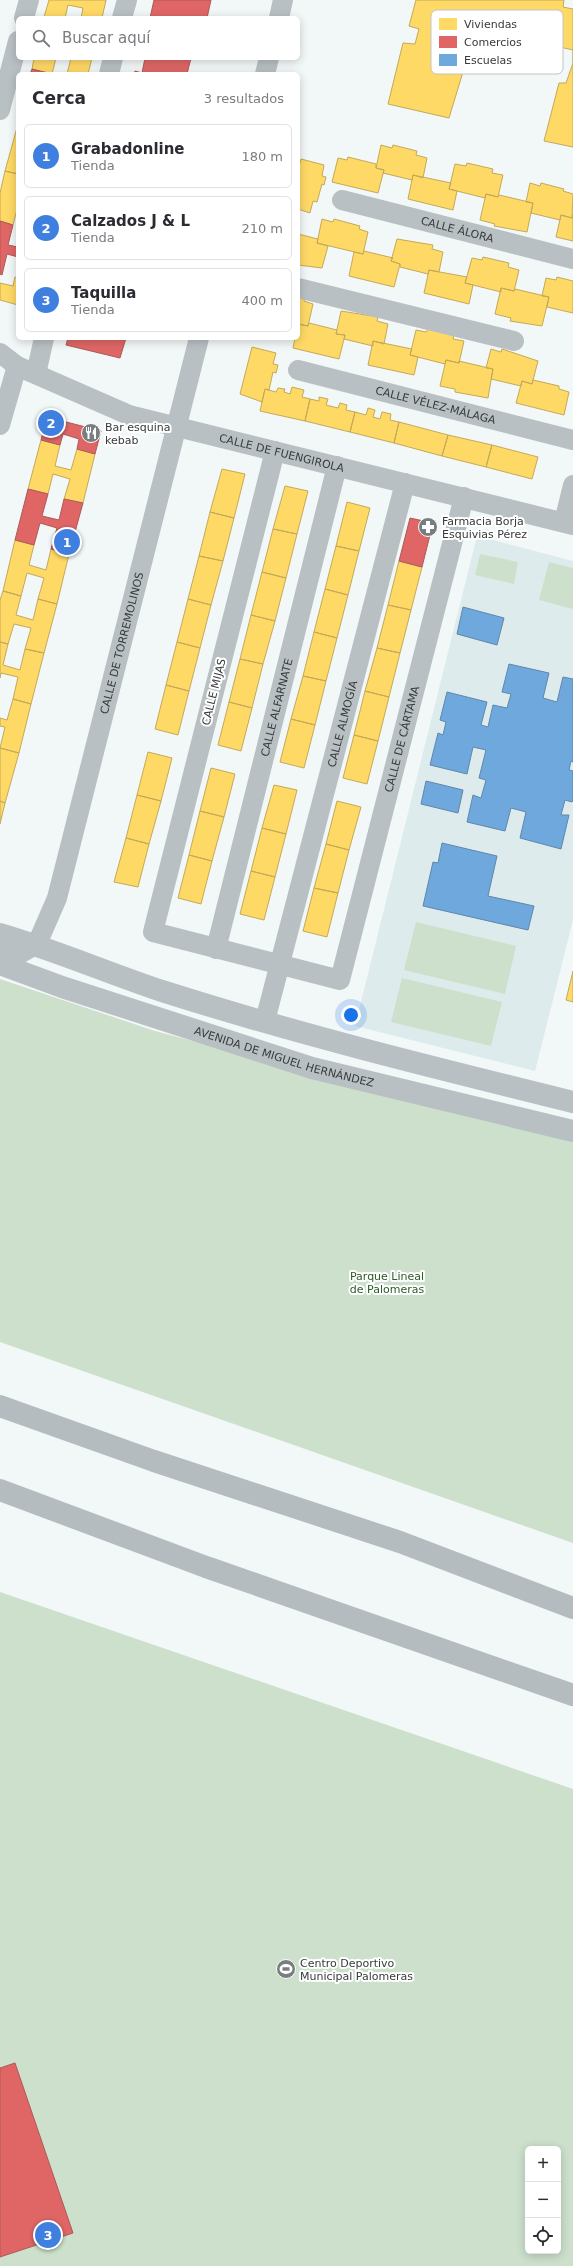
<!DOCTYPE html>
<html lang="es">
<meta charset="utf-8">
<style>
:root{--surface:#fff;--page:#f7f7f7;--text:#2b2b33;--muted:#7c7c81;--line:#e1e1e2;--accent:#0b8043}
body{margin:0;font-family:"DejaVu Sans",sans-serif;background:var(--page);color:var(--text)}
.controls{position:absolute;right:12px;bottom:12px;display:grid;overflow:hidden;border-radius:6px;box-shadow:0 2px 10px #0003}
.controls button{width:36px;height:36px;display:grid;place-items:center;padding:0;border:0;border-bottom:1px solid var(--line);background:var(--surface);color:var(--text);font:20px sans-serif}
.you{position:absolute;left:351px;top:1015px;width:14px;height:14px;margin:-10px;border:3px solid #fff;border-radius:50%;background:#1a73e8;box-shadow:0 0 0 6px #1a73e833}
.badge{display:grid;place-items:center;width:26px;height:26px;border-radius:50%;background:var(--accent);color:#fff;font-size:13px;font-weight:700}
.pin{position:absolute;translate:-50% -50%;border:2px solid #fff;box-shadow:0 1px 4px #0006}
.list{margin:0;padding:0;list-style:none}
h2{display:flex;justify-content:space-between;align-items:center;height:52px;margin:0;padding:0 16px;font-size:17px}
h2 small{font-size:13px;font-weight:400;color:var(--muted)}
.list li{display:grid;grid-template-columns:26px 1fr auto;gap:12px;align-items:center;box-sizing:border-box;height:64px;margin:0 8px 8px;padding:0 8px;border:1px solid var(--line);border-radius:6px}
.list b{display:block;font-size:15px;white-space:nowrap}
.list p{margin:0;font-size:13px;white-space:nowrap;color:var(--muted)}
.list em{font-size:13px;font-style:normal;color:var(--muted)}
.icon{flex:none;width:22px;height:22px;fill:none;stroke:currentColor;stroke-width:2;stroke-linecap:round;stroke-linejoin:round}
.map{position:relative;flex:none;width:573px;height:2266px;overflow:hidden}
.search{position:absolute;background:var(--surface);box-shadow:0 2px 10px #0003;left:16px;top:16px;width:284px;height:44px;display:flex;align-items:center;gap:10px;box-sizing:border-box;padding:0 14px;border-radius:6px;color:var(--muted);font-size:15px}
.panel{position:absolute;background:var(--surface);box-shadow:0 2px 10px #0003;left:16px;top:72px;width:284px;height:268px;border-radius:6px}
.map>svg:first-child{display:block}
</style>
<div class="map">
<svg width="573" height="2266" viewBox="0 0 573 2266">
<rect width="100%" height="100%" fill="#f2f7f7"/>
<!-- built -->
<path fill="#deebec" d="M477,536L573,561V920L535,1071L355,1026Z"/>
<!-- green -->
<path fill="#cce0cc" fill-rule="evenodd" d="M480,554L518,562L514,584L475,575Z
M549,562L573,568V609L539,600Z
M416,922L516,946L505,994L404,970Z
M402,978L502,1002L491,1046L391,1022Z
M0,979L155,1031L573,1141V1543L0,1342Z
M0,1592L573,1789V2266H0ZM528,2149H558V2251H528Z"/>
<!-- homes -->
<path fill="#ffd966" stroke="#c3aa59" d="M49,0H106L102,18H81L83,8L68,5L65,18H47L44,17Z
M416,0H564L563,7L573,9V147L544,141L559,83H566L573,63V50L551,45L549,53L490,40L492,30L474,25L471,33L460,39L453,57L466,62L449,118L388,104L403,43L415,44L419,29L409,26Z
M34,58H56L52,74L32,69Z
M71,58H92L88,74H67Z
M18,124V174L5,171Z
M381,145L392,148L393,145L417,151L416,155L427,158L423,178L413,175L412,180L383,173L384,170L376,168Z
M348,157L376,164V168L384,170L378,193L332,182L338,158L347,160Z
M301,159L324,165L322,176L326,177L324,185L322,184L317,202L313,201L310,213L298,209V169Z
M467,163L493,169L492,173L503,175L498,197L486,194L485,198L449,189L455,164L466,166Z
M5,171L18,174V206L13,225L0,221V193Z
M413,175L451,183L449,189L457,191L453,210L408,199Z
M530,183L540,186L541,183L564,189L563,191L573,194L572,218L561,215L560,220L531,213L533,203L526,202Z
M486,194L498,197L499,195L533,203L527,232L494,226L495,224L480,220Z
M573,214V241L556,237L561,215L572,218Z
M322,219L333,222L334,219L360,226L359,229L368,232L363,254L317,243Z
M298,234L318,239L317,243L328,246L322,268L298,265Z
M397,239L433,245L432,249L443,252L439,272L429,270L428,274L400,267V264L391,261Z
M364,251L393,258L391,261L400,264L394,287L349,276L354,252L363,254Z
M483,257L509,263L508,267L519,270L514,291L501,288V292L465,283L472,258L482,260Z
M429,270L467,277L465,283L473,285L469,304L424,293Z
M15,277L18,278V305L0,300V283L13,286Z
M557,277L573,281V313L547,307L549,297L542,296L546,278L556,280Z
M501,288L514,291L515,289L549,297L542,326L510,321L511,318L495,314Z
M298,296L305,297L304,301L313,304L308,326L298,324Z
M341,311L378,317L377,321L388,324L384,344L373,341V346L344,339L345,335L336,334Z
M309,323L337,330L336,334L345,335L339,359L293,348L295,338H298L299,324L308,326Z
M428,329L454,335L453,339L464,341L459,363L446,360L445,364L410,355L416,330L426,332Z
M373,341L412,349L410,355L418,357L414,375L368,365Z
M252,347L276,353L273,364L278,365L276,373L273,372L269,390L265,389L262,402L240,394Z
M491,349L501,352L502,349L538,361L532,384L522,381L521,386L491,379L493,369L486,368Z
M446,360L459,363V361L493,369L488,398L455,392V389L440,386Z
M533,380L559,386V389L569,392L564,415L516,403L522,381L532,384Z
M292,387L304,390L302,397L310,399L305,421L260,411L265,389L276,392L278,388L285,389L284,392L290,394Z
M319,397L328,399L326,405L338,408L340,403L347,405L346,410L355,412L350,432L305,421L310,399L319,401Z
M368,408L375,410L373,417L380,419L382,412L391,414L390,420L399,422L394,443L350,432L355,412L366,415Z
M399,422L448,435L442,456L394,443Z
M448,435L492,445L486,467L442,456Z
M41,440L60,445L55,466L71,470L77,449L95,454L83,503L64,499L70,479L53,474L48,494L28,489Z
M492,445L538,457L532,479L486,467Z
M222,469L245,474L234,518L210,512Z
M285,486L308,491L297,534L273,529Z
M347,502L370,508L359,551L336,546Z
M210,512L234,518L223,561L199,556Z
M273,529L297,534L286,578L262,572Z
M15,540L34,545L29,565L46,570L51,549L69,554L57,604L38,599L44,578L27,573L21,596L3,591Z
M336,546L359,551L348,595L325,589Z
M199,556L223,561L211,605L188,599Z
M399,561L422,567L411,610L388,605Z
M262,572L286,578L275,621L251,615Z
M325,589L348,595L337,638L314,632Z
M3,591L21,596L16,615L33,620L38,599L57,604L44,653L25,649L31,628L14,624L8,644L0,642V600Z
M188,599L211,605L200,648L177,642Z
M388,605L411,610L400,653L377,648Z
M251,615L275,621L263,664L240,659Z
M314,632L337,638L326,681L303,676Z
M0,642L8,644L3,665L20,670L25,649L44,653L31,704L13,699L18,677L1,673L0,678Z
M177,642L200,648L189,691L166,685Z
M377,648L400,653L389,697L365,691Z
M240,659L263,664L252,708L229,702Z
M303,676L326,681L315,725L291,719Z
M166,685L189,691L178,735L155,729Z
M365,691L389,697L378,741L354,735Z
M13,699L31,704L19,753L0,748L5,727L0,726V718L7,720Z
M229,702L252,708L241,751L218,745Z
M291,719L315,725L304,768L280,762Z
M354,735L378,741L367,784L343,778Z
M0,748L19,753L5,803L0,801Z
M148,752L172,758L161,801L137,795Z
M211,768L235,774L224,817L200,811Z
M274,785L297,790L286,834L262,828Z
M137,795L161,801L149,844L126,838Z
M0,801L5,803L0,824Z
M337,801L361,807L349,850L326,844Z
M200,811L224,817L212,861L189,855Z
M262,828L286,834L275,877L251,871Z
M126,838L149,844L138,887L114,882Z
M326,844L349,850L338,893L314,888Z
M189,855L212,861L201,904L178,898Z
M251,871L275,877L264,920L240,914Z
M314,888L338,893L327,937L303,931Z
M573,971V1002L566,1000Z"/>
<!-- shops -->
<path fill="#e06666" stroke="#ad5959" d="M154,0H211L207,18H150Z
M145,58H191L187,74H134L135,71L142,73Z
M32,69L52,74H30Z
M0,221L13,225L8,245L18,247V257L7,254L2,275L0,274Z
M68,338L105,339L126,338L120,358L66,345Z
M47,417L101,431L95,454L77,449L79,439L63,434L60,445L41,440Z
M28,489L48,494L42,516L59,520L64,499L83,503L69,554L51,549L57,528L40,523L34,545L15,540Z
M410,518L433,523L422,567L399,561Z
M15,2063L73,2233L0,2257V2068Z"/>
<!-- schools -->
<path fill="#6fa8dc" stroke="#5e87ac" d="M463,607L504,618L497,645L457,634Z
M509,664L549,673L543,698L557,702L563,677L573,679V762L571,761L569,770L573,771V799L572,802L565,800L561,815H569L561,849L520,838L526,812L511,808L505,831L467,822L473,795L481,798L486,780L479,778L486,750L473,747L467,774L430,765L438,733L443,735L446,722L440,720L447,692L487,702L481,725L488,727L493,705L507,708L511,694L502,692Z
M426,781L463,790L458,813L421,804Z
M442,843L497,856L488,896L534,906L528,930L423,906L433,862L438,863Z"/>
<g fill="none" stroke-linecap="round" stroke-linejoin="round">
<!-- minor -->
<g stroke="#b9c0c3" stroke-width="20">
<path d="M24,18L29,0"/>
<path d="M122,18L127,0"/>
<path d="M279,18L283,0"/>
<path d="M109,74L113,58"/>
<path d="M265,74L269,58"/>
<path d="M0,110L18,41"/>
<path id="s1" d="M342,200L573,259"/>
<path d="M298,288L514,341"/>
<path id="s2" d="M0,353L17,366L129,415L573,525"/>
<path id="s3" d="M298,370L573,440"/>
<path d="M36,374L44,338"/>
<path d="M0,425L17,366"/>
<path id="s4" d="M275,451L153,932L340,980L464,497"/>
<path d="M564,522L573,485"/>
<path id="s5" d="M216,949L337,466"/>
<path id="s6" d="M0,951L14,957L37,944L57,898L199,338"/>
<path id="s7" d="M265,1021L405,483"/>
</g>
<!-- tertiary -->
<g stroke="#b9c0c3" stroke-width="22">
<path d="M0,934C55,950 108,973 162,991C297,1034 435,1068 573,1102"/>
<path id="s8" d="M0,964L62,987L312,1068L573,1131"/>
</g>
<!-- motorway -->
<path stroke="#b4bcc0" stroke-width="22" d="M0,1406L154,1461L400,1542L573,1608
M0,1490L206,1567L573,1695"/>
</g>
<!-- icons -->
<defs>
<symbol id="restaurant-disc" viewBox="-11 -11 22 22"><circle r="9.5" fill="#787d7d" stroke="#fff"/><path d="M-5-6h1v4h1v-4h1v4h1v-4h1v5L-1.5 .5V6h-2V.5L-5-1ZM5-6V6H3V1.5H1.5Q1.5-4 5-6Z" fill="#fff"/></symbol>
<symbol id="pharmacy-disc" viewBox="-11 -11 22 22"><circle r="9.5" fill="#787d7d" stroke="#fff"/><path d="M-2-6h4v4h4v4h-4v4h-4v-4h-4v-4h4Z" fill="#fff"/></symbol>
<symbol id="stadium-disc" viewBox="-11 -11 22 22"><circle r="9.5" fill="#787d7d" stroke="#fff"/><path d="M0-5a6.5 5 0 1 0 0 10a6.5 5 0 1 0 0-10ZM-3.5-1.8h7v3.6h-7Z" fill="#fff"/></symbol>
</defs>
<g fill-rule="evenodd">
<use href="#restaurant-disc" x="80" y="422" width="22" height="22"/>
<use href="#pharmacy-disc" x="417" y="516" width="22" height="22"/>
<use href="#stadium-disc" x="275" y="1958" width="22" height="22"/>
</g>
<g text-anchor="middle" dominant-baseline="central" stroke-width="4" stroke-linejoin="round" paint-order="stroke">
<!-- street labels -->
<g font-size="11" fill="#373b3b" stroke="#fff">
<text stroke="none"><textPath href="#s1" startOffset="119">CALLE ÁLORA</textPath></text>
<text stroke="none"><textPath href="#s3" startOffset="142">CALLE VÉLEZ-MÁLAGA</textPath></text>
<text stroke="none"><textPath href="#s2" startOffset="301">CALLE DE FUENGIROLA</textPath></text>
<text stroke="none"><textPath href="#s6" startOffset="355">CALLE DE TORREMOLINOS</textPath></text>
<text transform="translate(214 692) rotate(-76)">CALLE MIJAS</text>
<text stroke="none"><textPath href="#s5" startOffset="249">CALLE ALFARNATE</textPath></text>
<text stroke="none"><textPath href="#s7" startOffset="307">CALLE ALMOGÍA</textPath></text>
<text stroke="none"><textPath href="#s4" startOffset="938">CALLE DE CÁRTAMA</textPath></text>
<text stroke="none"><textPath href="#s8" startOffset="299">AVENIDA DE MIGUEL HERNÁNDEZ</textPath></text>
</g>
<!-- poi labels -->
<g font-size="11" fill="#373b3b" stroke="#fff" text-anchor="start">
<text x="105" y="427">Bar esquina<tspan x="105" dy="13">kebab</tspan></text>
<text x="442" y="521">Farmacia Borja<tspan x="442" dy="13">Esquivias Pérez</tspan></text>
<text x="300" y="1963">Centro Deportivo<tspan x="300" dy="13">Municipal Palomeras</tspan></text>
</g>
<!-- park labels -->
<g font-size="11" fill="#2d5a28" stroke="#fff">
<text x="387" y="1276">Parque Lineal<tspan x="387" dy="13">de Palomeras</tspan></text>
</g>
</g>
<!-- legend -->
<rect x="431" y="10" width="132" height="64" rx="6" fill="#fff" stroke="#c3c4c4" stroke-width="1"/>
<rect x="439" y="18" width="18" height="12" fill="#ffd966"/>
<rect x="439" y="36" width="18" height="12" fill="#e06666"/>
<rect x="439" y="54" width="18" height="12" fill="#6fa8dc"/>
<g font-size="11" fill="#373b3b">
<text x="464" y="28">Viviendas</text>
<text x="464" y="46">Comercios</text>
<text x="464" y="64">Escuelas</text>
</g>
</svg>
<div class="controls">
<button>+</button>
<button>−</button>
<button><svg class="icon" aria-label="locate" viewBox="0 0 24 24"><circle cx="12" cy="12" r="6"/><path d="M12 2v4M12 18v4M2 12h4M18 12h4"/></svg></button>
</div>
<div class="you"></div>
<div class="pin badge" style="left:67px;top:542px;background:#3f7fe0">1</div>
<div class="pin badge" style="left:51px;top:423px;background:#3f7fe0">2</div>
<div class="pin badge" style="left:48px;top:2235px;background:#3f7fe0">3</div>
<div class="search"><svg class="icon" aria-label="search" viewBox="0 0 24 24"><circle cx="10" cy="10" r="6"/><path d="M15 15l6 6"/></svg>Buscar aquí</div>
<section class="panel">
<h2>Cerca<small>3 resultados</small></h2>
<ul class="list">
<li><span class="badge" style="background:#3f7fe0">1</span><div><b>Grabadonline</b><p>Tienda</p></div><em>180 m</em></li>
<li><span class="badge" style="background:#3f7fe0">2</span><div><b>Calzados J &amp; L</b><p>Tienda</p></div><em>210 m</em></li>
<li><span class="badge" style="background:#3f7fe0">3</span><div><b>Taquilla</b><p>Tienda</p></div><em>400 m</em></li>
</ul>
</section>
</div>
